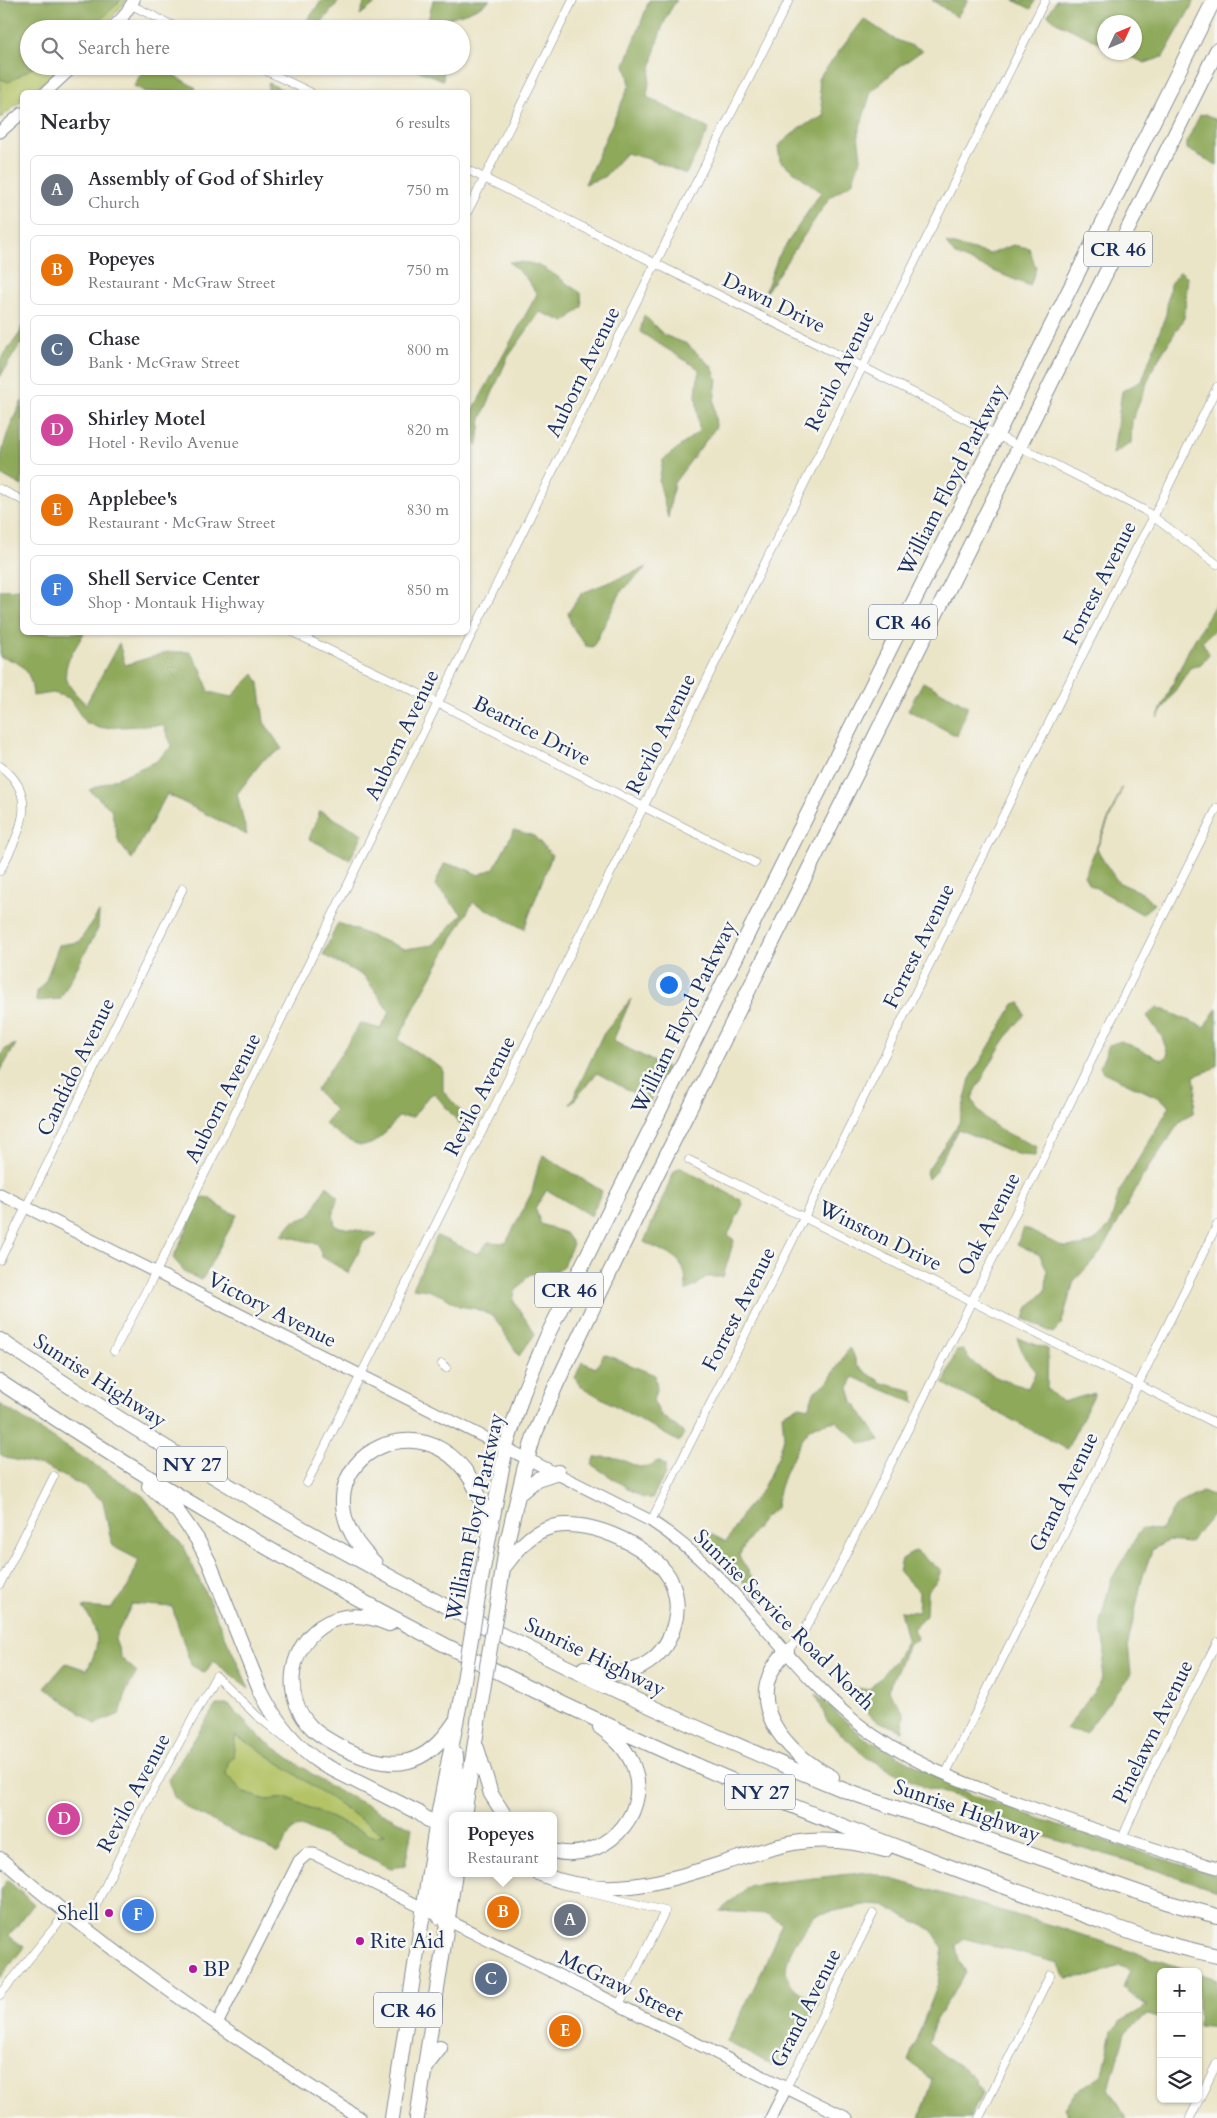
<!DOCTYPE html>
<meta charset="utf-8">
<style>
:root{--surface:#fff;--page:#f2f2f3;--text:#2b2b33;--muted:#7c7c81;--line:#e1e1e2;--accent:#b5179e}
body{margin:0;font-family:Cardo,serif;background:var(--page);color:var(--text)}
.controls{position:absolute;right:15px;bottom:15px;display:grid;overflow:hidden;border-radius:8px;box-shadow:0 1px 4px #0004}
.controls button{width:45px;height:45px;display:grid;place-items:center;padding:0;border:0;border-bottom:1px solid var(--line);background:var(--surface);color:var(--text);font:25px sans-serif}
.compass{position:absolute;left:1097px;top:15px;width:45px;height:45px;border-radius:50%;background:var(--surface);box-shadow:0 1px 4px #0004;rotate:46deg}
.you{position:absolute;left:668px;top:984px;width:18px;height:18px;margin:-12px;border:4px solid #fff;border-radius:50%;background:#1a73e8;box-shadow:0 0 0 8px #1a73e833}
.badge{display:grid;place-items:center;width:32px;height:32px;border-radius:50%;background:var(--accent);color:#fff;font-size:16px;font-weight:700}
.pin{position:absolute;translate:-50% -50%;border:2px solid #fff;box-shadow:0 1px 5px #0006}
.popup{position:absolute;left:449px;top:1812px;width:108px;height:65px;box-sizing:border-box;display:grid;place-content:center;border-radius:8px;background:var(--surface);filter:drop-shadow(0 1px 4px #0005);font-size:16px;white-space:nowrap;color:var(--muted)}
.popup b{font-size:19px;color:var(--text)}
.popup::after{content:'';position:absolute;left:50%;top:100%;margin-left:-10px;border:10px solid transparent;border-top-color:var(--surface)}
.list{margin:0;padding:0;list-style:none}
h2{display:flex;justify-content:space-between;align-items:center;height:65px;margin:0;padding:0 20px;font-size:21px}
h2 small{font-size:16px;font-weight:400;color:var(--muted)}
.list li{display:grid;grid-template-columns:32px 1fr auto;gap:15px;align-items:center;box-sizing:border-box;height:70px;margin:0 10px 10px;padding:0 10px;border:1px solid var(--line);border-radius:8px}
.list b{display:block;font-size:19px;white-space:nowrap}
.list p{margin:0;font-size:16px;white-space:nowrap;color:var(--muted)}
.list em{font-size:16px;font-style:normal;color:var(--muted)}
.icon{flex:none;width:28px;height:28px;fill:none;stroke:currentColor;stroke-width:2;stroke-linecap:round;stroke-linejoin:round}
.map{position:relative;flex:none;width:1217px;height:2118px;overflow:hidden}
.search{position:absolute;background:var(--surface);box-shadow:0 1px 4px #0004;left:20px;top:20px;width:450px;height:55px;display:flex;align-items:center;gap:12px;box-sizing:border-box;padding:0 18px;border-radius:28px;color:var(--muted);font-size:19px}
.panel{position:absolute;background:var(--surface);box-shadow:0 1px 4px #0004;left:20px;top:90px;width:450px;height:545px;border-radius:8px}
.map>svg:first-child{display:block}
</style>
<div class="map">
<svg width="1217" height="2118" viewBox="0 0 1217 2118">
<rect width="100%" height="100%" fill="#f6f6f2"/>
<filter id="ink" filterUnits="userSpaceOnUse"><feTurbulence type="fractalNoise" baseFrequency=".02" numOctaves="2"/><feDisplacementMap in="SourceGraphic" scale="10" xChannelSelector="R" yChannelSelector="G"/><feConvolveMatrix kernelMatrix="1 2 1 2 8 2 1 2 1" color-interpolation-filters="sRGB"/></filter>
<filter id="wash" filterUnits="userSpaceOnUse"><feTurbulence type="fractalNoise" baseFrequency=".0096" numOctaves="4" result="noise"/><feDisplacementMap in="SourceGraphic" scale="20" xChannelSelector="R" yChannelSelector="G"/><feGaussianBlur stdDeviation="1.12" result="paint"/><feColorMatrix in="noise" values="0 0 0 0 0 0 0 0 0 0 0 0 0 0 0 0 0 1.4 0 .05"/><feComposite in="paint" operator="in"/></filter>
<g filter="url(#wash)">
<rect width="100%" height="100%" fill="#ebe5c8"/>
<!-- green -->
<path fill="#b3c365" stroke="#677962" d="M0,0H127L102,29H29V66H64L32,92H22V100L0,118Z
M235,1736L254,1746L385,1835L371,1836L288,1798L267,1800L244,1793L226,1774L228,1762L233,1757Z"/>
<!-- forest -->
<path fill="#8ea95a" stroke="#546c5c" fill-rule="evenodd" d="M0,0H121L91,29H29V66H35L9,82L0,79Z
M322,0H340L316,29H301Z
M365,0H380L360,15Z
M433,0H490C475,11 461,15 443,19V29H426Z
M649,0H677C657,27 651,65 647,97L709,129L686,174L649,159L626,153L604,177L585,184L630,84L625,64L637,34Z
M932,0H968L957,17Z
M1013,0H1035L1031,9Z
M1056,0H1195L1163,57L1145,63L1121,53L1134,52V22H1104V45L1056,22L1048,15Z
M864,19L894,39L923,50L899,67L871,92L858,134L861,159L852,183L830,197L764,295L778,257L821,192L780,161L778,146L801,127L824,116L818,79Z
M145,66H158L196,88L194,92H146L134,86Z
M406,66H444L443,80Z
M268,83L288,92H268Z
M1205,114L1217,120V165L1187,149V141L1200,115Z
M946,243L990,254L1013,245L1029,248L1036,268L1030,286L955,255Z
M509,262C517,262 526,262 533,264C549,268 566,284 581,293L582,307L565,322L540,312L508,357L481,419L478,446L468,438V419L537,294L526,278Z
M1180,271L1188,278L1184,318L1153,368L1132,421L1131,443L1113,454L1122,391L1142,381L1166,314L1170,284Z
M644,315L664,335L687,344L712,367L717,379L714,402L716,427L674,483L668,518L659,481L663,460L699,431L696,394L699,369L640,332Z
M22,326V345L20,344L0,377V360L20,333Z
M22,401V486L0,474C0,447 10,425 22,401Z
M647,567L622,590L593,647L586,646L571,625L568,613L582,593Z
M22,589V632L84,633C65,666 54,675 86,704L119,643L125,665L168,652H190L201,669L209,692L231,697L254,674L259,683L264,722L282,749L263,760L237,794L247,835L167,794L132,859L119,843L111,809L89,790L155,762L172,746L163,725L99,728L85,722L69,698L53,693L33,696C31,672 24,662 0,657V590Z
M1217,601V628L1202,641L1209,654L1201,664L1190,668L1157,718L1188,651Z
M923,682L968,706L957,736L908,710Z
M1122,788L1097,848L1103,860L1118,882L1144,894L1154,904L1142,914L1089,884L1084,876Z
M320,811L363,834L350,859L309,839Z
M514,830L534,836L552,855L524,929L473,902L421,995L398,1040L443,1069V1091L465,1116L464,1129L434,1093L427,1098L413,1117H398C369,1155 362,1152 325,1124L335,1110L316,1090C331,1068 347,1046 360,1023L380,1029L390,1012L364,976L323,955L338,923L405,949L433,945L462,914L435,885L444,864L459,866L479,875L494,868Z
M99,912L98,929L60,999L36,1001L37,992L46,980L59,945L79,942Z
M631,999L613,1041L667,1068L650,1102L597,1073L570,1105L602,1036Z
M1020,1002L1025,1015C1002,1038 987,1070 972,1098C981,1125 1014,1136 1037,1147L1035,1156L1019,1155L958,1129L935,1172L928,1179L926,1172L959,1123L970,1079L1014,1004Z
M1157,1007L1204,1027L1217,1008V1065L1211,1070L1194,1076L1196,1091L1193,1113L1182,1119L1143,1176L1103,1250L1074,1281L1061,1325L1053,1333L1024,1319L1027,1309L1046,1290L1047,1270L1040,1255L1017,1244L1024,1228L1063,1247L1081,1246L1093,1242L1110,1226L1119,1192L1170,1106L1159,1098L1103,1072L1100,1067L1109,1045L1121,1041L1163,1060L1168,1054L1162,1037L1147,1016Z
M16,1044L0,1072C0,1054 0,1050 16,1044Z
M543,1155L602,1191L591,1216L547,1190L535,1208L541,1224L565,1233L573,1244L562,1268L548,1274H530L515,1292L513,1300L535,1334L519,1356L494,1317L477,1309L459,1306L445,1297L428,1290L413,1288L437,1236L478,1254L488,1242L506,1243L532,1192L537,1171Z
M679,1167L741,1200L743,1204L728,1235L734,1240L723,1277H706L697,1285L686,1291C687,1255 672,1257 644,1242L674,1172Z
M327,1185L338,1197L333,1212L335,1226L378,1234L363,1242L349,1273L322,1257L318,1244L282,1235L292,1222L310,1216Z
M202,1197L210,1198L220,1207L237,1215L202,1280L187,1274L173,1258Z
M1017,1338L1048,1349L1047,1389L1062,1402L1095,1393L1067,1449L944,1384L956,1351L963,1350C977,1373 1002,1380 1028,1388L1036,1371L1025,1358Z
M849,1348L853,1353L857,1366L882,1383L913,1391L915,1403L853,1377L849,1388L853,1401L880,1440L861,1444L836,1421L814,1426L807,1431L786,1470L779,1490L776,1508L763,1519L746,1542L739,1556L761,1592L759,1601L726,1561L699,1540L701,1529L726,1542L745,1510L762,1490L778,1457L784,1437L782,1414L800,1406L808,1408L815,1391L828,1382Z
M604,1354L655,1375L657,1389L653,1400L660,1414L684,1433L679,1442L580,1386L575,1378L582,1362L596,1368Z
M0,1404L143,1496L185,1549L249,1688L213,1661L205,1673L191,1665L172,1607L132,1604L115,1638L121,1658L137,1672L127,1690L120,1714L95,1724L45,1687L66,1663L87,1670C101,1643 100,1633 83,1607L110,1609L128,1587L139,1560L112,1546L103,1501L84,1486L43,1466L6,1458L0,1454Z
M603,1457L617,1458L639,1467L649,1466L658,1461L665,1465V1475L652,1498H643L592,1465L595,1458Z
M1202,1492L1217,1496V1510L1189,1543L1167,1541L1152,1550L1142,1579L1128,1644L1131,1674L1085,1733L1066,1729L1101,1682L1105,1651L1100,1622L1111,1580L1141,1529L1161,1530L1176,1505Z
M916,1551L941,1570L938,1579L927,1592L926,1616L913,1629L918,1640L908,1645L888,1690L904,1713L903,1731L875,1720L842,1686L835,1670L852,1687L869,1690L896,1659L907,1640L900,1611L918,1612L919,1592L899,1572L902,1559Z
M816,1694L863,1737L971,1795L1096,1838L1217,1876V1890L1128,1861L1046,1837L973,1806L960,1797L929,1789L897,1774L866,1757L827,1721Z
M216,1705H229L258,1736L329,1786L412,1828L405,1866L391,1868L304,1827L294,1828L278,1853L190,1810L174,1797L168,1780ZM235,1736L254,1746L384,1835L371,1836L288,1798L267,1800L244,1793L226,1774L228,1762L233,1758Z
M868,1872L1064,1929L1193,1972H1161V2019L1147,2015L1125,2033L1109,2088L1126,2118H1070L1064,2108L1074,2093L1103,2074L1112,2031L1120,2022L1147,2006L1123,1988L1130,1970L1120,1966L1089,1976L1066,1978L1058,1963L963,1938L956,1946L959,1961L966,1973L935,2021L929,2043L942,2054L973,2076L982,2094L970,2118H920L933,2080L908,2061L938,1983L943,1948L932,1930L884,1906L864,1905L815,1915C803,1932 774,1964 792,1986C797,1992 812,1997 819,2002L788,2066L782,2070L727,2042L764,1967L782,1923L767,1914L720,1911L750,1885Z
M7,1880L34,1904L9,1936L24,1947L0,1978V1890Z
M1198,1973L1217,1979V2028L1198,2026Z"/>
</g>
<g filter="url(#ink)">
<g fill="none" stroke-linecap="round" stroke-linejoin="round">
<defs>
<path id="street" d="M131,5L180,29
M256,66L310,92
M468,170L861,366L1144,510L1217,564
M468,211L573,0
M0,489L22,500
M292,632L402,685L755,863
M0,766C42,796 18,835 0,871
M689,1160L1217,1424
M0,1260L183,888
M114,1351L156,1272L676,222L789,0
M442,1364L446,1368
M307,1483L1045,0
M651,1521L804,1218L1088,644L1137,547L1150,524L1217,387
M0,1584L54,1476
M787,1651L801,1636L834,1578L1217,808
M945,1775L1217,1225
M1122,1838L1154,1766L1217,1642
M583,1891L665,1911L619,2005
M83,1926L95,1907L145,1805L216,1676L256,1715L292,1744
M0,1995L66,1913
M786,2088L873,1914
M979,2118L1050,1975
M1190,2118L1217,2063"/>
<path id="secondary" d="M111,29L123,17L134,0
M46,92L74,66
M0,132L22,113
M0,1194L651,1521C733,1574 781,1660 855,1721C904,1761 961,1782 1020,1803C1085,1827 1151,1848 1217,1868
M217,2024L299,1861L307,1854H314L847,2118
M771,2118L786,2088"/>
<path id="primary" d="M0,1858C112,1955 235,2039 360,2118"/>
<path id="highway" d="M0,1340C263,1519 544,1668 839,1788C871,1801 905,1810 938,1822C1014,1849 1090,1875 1166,1902L1217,1916
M0,1382C294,1578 609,1742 940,1863C987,1881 1034,1897 1081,1914C1106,1923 1132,1934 1158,1941C1177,1947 1197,1951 1217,1956
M149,1486L178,1512L197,1539L209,1562L261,1692C275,1720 296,1747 322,1764L419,1813L436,1826
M518,1495L537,1479L558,1472
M375,1563C269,1463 457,1366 487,1525
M504,1567C516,1552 527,1536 545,1529C581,1514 649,1544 669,1577C677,1591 679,1610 674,1625C670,1640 662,1653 649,1662C630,1676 607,1676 584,1668
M480,1585L506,1447L523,1393L547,1336L1214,0
M499,1594L507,1542L524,1470L534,1436L557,1383L656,1176L1217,50
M389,1624C365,1614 342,1612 320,1627C287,1651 283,1699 312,1728C321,1737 335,1744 347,1750C394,1773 426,1766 455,1722
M787,1651C737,1699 785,1753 832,1777
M477,1748L491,1794L505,1816
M464,1816L481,1702
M553,1851C601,1864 651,1817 634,1768C628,1750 615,1738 600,1727
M538,1873C609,1903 670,1880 739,1858C762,1851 785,1843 809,1841C834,1839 861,1843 885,1850
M440,1917L437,1903L457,1778L456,1755
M425,2067L440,2048
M392,2118L436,1826L462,1692
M417,2118L455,1873"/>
</defs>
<!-- street casing -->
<use href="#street" stroke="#838a93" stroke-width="9"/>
<!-- secondary casing -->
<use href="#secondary" stroke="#838a93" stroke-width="13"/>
<!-- primary casing -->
<use href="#primary" stroke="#838a93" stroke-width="14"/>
<!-- highway casing -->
<use href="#highway" stroke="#838a93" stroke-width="16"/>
<!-- street -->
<use href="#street" stroke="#fff" stroke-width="8"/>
<!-- secondary -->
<use href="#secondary" stroke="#fff" stroke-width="11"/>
<!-- primary -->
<use href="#primary" stroke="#fff" stroke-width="12"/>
<!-- highway -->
<use href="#highway" stroke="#fff" stroke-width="14"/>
<defs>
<path id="highway-bridge" d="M462,1692L480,1585
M481,1702L499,1594"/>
</defs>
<!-- highway-bridge casing -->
<use href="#highway-bridge" stroke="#838a93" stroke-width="16" stroke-linecap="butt"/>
<!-- highway-bridge -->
<use href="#highway-bridge" stroke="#fff" stroke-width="14"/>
</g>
</g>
<!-- markers -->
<g fill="#b5179e" stroke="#f6f6f2" stroke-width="2">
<circle cx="109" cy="1913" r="5"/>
<circle cx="360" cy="1941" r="5"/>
<circle cx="193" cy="1969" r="5"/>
</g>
<g text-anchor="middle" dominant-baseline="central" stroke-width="5" stroke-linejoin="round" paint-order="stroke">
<!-- shield labels -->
<g fill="#f6f6f2" stroke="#5d6b8a" stroke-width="1">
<rect x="1084" y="231.5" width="68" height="35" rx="4"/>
<rect x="869" y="604.5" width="68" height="35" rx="4"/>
<rect x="535" y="1272.5" width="68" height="35" rx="4"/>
<rect x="157" y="1446.5" width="70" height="35" rx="4"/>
<rect x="725" y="1774.5" width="70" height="35" rx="4"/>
<rect x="374" y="1992.5" width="68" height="35" rx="4"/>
</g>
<g font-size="20" font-weight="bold" fill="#1b2f5e">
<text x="1118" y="249">CR 46</text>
<text x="903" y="622">CR 46</text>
<text x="569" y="1290">CR 46</text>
<text x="192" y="1464">NY 27</text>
<text x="760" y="1792">NY 27</text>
<text x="408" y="2010">CR 46</text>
</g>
<!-- street labels -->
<g font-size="21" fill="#1b2f5e" stroke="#f6f6f2">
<text transform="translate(774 303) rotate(26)">Dawn Drive</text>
<text transform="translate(840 371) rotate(-64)">Revilo Avenue</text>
<text transform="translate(583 372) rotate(-64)">Auborn Avenue</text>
<text transform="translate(952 480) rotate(-63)">William Floyd Parkway</text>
<text transform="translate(1100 583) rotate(-63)">Forrest Avenue</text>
<text transform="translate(532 731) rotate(27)">Beatrice Drive</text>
<text transform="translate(661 734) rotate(-64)">Revilo Avenue</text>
<text transform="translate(402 735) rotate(-64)">Auborn Avenue</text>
<text transform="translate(919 946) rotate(-64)">Forrest Avenue</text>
<text transform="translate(684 1017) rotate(-64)">William Floyd Parkway</text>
<text transform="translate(76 1067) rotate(-64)">Candido Avenue</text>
<text transform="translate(480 1096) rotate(-63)">Revilo Avenue</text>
<text transform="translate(223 1098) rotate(-63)">Auborn Avenue</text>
<text transform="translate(989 1224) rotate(-63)">Oak Avenue</text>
<text transform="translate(880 1236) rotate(26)">Winston Drive</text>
<text transform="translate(739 1309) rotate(-63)">Forrest Avenue</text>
<text transform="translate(272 1310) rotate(27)">Victory Avenue</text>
<text transform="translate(100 1381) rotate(33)">Sunrise Highway</text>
<text transform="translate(1064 1492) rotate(-64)">Grand Avenue</text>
<text transform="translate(475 1517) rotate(-78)">William Floyd Parkway</text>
<text transform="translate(784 1620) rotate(45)">Sunrise Service Road North</text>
<text transform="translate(595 1657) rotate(26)">Sunrise Highway</text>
<text transform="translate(1153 1732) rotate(-64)">Pinelawn Avenue</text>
<text transform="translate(134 1793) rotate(-62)">Revilo Avenue</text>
<text transform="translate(967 1811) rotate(19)">Sunrise Highway</text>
<text transform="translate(621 1986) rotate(26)">McGraw Street</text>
<text transform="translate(806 2008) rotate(-63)">Grand Avenue</text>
</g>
<!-- poi labels -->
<g font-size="21" fill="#1b2f5e" stroke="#f6f6f2" text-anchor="start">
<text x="99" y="1913" text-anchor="end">Shell</text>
<text x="370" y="1941">Rite Aid</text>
<text x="203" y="1969">BP</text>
</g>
</g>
</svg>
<div class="controls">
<button>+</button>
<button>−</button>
<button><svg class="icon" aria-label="layers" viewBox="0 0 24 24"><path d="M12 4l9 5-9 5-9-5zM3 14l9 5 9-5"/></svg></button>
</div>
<svg class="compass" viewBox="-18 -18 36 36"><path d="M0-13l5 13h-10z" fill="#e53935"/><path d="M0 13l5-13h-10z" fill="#7c7c81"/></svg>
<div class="you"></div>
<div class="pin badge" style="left:570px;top:1920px;background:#6b7280">A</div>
<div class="pin badge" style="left:503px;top:1912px;background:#e8710a">B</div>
<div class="popup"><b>Popeyes</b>Restaurant</div>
<div class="pin badge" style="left:491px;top:1979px;background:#5c6f8a">C</div>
<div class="pin badge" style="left:64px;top:1819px;background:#d1479c">D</div>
<div class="pin badge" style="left:565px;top:2031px;background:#e8710a">E</div>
<div class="pin badge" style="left:138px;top:1915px;background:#3f7fe0">F</div>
<div class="search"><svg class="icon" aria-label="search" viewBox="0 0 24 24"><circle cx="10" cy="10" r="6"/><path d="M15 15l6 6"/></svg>Search here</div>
<section class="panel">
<h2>Nearby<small>6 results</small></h2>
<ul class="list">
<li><span class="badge" style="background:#6b7280">A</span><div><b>Assembly of God of Shirley</b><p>Church</p></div><em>750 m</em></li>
<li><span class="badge" style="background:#e8710a">B</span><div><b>Popeyes</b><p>Restaurant · McGraw Street</p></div><em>750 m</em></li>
<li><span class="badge" style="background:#5c6f8a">C</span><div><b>Chase</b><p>Bank · McGraw Street</p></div><em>800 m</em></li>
<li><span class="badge" style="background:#d1479c">D</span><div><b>Shirley Motel</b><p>Hotel · Revilo Avenue</p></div><em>820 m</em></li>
<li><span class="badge" style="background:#e8710a">E</span><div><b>Applebee's</b><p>Restaurant · McGraw Street</p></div><em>830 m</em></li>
<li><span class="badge" style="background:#3f7fe0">F</span><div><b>Shell Service Center</b><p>Shop · Montauk Highway</p></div><em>850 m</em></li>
</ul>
</section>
</div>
